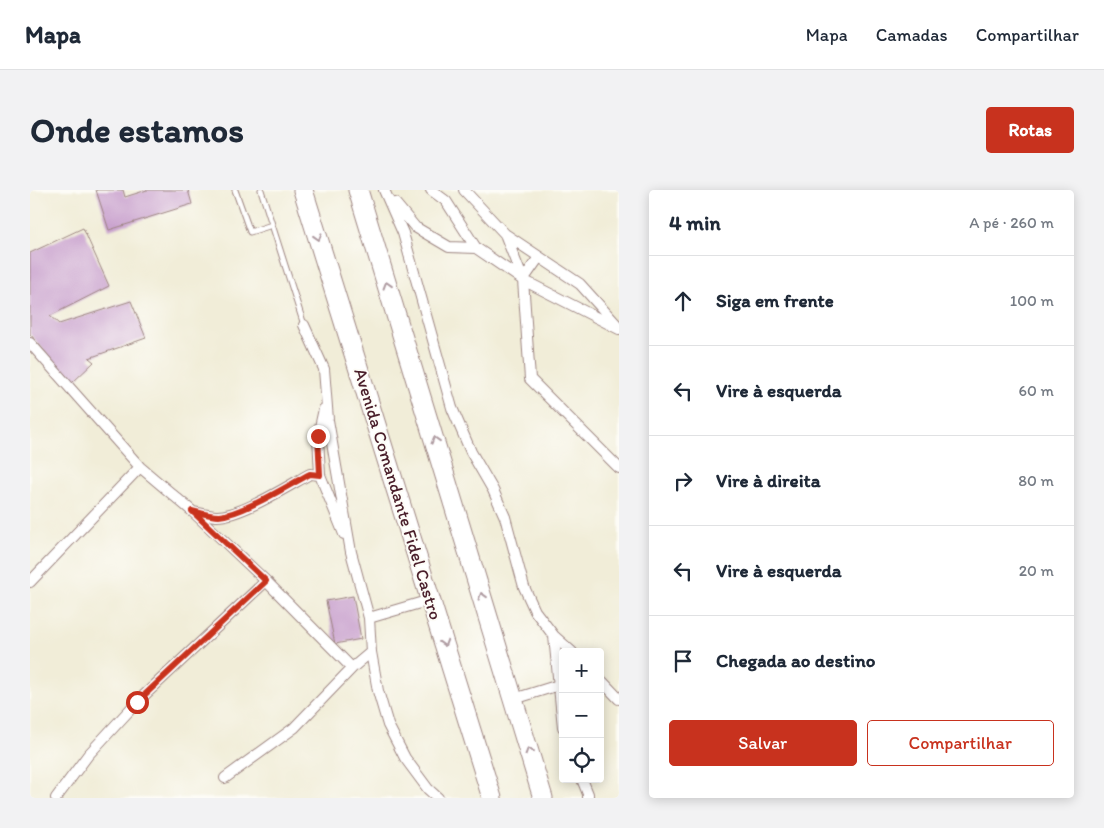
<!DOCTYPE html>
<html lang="pt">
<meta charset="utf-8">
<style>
:root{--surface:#fff;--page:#f2f2f3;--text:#1f2937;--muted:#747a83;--line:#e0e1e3;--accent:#c8321e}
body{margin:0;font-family:Itim,sans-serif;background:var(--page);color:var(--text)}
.controls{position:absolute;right:15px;bottom:15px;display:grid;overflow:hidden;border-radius:5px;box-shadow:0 2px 12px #0003}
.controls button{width:45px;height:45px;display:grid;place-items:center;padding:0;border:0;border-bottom:1px solid var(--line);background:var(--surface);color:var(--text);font:25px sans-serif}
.stop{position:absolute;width:15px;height:15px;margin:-11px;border:4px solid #c8321e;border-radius:50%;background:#fff}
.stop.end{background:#c8321e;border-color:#fff;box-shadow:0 1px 5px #0008}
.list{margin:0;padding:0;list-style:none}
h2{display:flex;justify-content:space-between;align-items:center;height:65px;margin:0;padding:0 20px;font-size:21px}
h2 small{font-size:16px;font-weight:400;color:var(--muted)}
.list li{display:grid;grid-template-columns:32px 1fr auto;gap:15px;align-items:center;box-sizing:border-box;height:90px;padding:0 20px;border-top:1px solid var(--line)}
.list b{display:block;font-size:19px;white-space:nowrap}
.list em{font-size:16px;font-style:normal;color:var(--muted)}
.actions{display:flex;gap:10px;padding:15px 20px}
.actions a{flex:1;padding:11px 0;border:1px solid var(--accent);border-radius:5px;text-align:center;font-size:18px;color:var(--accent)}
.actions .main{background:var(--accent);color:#fff}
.icon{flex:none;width:28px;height:28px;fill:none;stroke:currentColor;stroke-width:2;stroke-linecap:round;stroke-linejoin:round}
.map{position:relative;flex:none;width:589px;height:608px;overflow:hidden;border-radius:5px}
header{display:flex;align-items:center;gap:30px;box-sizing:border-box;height:70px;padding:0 25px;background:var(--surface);border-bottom:1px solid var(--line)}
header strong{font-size:24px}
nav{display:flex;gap:28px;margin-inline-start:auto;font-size:18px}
.intro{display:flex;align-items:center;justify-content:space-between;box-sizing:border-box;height:120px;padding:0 30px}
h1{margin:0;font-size:35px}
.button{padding:12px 22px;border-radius:5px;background:var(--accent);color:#fff;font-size:18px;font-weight:700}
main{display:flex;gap:30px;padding:0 30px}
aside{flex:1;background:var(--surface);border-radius:5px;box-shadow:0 2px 12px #0003}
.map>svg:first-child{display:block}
</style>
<header>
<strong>Mapa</strong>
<nav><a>Mapa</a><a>Camadas</a><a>Compartilhar</a></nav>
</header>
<div class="intro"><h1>Onde estamos</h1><a class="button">Rotas</a></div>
<main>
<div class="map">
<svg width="589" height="608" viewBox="0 0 589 608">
<rect width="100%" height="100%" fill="#fdfcf7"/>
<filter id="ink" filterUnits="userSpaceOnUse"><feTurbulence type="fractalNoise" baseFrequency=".02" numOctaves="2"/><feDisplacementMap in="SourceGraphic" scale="10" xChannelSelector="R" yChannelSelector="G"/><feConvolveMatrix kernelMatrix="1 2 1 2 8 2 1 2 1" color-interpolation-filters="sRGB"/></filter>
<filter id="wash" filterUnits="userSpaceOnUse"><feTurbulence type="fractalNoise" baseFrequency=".0096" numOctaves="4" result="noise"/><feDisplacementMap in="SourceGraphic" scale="20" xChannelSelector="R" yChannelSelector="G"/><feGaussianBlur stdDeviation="1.12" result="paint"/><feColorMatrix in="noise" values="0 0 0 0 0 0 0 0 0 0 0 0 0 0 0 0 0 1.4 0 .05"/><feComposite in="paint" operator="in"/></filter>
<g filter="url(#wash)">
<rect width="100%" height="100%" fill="#f1edd8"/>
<g id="blocks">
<!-- building -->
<path fill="#c9a1ce" d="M66,0H93L95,7L117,0H158L162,14L79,40Z
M53,38L79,96L20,126L29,134L101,111L116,148L59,168L64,172L42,193L0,144V63Z
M323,406L331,449L305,454L296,411Z"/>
</g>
</g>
<g filter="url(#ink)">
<use href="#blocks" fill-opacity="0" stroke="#9e8682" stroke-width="1"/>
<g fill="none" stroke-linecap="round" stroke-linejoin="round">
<defs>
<path id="service" d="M205,0L220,42L242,35
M231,0L274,135"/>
<path id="minor" d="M354,0L373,43L422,218L441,262L463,300L475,327L494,397L505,421L524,446L533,537
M401,0L416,11L446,58L493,90L589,139
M434,0L475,44L550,94L587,135
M365,13L385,37L419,57L446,58
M475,44L493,90L500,189L589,278
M493,90L509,67
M274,135L294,179L298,230L321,362L339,428L341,462L348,501L358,535L375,568L398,599L408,608
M0,153L110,277L162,321L236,391L322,478
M294,219L288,246L290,285L314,344
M163,322C170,323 179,326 186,326C210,327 258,296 280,284L290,285
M0,392L110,277
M339,428L400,410
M524,446L542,462
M570,489L589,509
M484,509L532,494
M195,588L264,538L322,478L341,462
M552,589L558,604V608
M26,608L58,565L107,512L236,391"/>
<path id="motorway" d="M273,0L462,608
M328,0L513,608"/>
</defs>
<!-- service casing -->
<use href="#service" stroke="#9e8682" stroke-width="7"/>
<!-- minor casing -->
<use href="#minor" stroke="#9e8682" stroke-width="12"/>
<!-- motorway casing -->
<use href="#motorway" stroke="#9e8682" stroke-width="21"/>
<!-- service -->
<use href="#service" stroke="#fff" stroke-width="5"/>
<!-- minor -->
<use href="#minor" stroke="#fff" stroke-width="10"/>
<!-- motorway -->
<use href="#motorway" stroke="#fff" stroke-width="19"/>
</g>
<!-- one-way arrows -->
<defs><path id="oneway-chevron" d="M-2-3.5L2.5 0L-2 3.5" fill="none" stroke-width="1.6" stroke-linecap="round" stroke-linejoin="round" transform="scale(1.25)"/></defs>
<g stroke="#ae9aa0">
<use href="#oneway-chevron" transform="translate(288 47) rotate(73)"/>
<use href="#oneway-chevron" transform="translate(357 95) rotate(-107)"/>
<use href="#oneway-chevron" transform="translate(405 250) rotate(-107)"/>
<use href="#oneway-chevron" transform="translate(452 406) rotate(-107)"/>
<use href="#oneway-chevron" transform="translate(414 453) rotate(73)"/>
<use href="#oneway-chevron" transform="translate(499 561) rotate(-107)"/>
</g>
</g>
<g fill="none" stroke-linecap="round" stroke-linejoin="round" filter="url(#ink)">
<!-- route -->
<path stroke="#c8321e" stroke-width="6" d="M107,512L236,391L162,321C170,323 180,326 189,326C213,324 257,296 280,284L290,285L288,246"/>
</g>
<g text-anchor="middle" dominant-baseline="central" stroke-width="4" stroke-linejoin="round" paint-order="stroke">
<!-- street labels -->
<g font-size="18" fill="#4a1f2b" stroke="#fdfcf7">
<text transform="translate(368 304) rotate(73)">Avenida Comandante Fidel Castro</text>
</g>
</g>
</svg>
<div class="controls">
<button>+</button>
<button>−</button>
<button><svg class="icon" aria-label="locate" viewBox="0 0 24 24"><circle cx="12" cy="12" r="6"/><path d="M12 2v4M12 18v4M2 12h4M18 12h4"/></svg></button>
</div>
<div class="stop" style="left:107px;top:512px"></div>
<div class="stop end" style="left:288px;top:246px"></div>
</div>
<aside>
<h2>4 min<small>A pé · 260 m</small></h2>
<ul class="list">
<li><svg class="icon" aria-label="ahead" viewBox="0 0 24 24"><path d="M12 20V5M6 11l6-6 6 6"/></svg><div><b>Siga em frente</b></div><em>100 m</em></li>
<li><svg class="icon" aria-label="left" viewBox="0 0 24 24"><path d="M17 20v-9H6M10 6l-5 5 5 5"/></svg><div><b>Vire à esquerda</b></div><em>60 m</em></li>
<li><svg class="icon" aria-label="right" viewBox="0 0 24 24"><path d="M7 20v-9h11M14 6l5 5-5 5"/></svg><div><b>Vire à direita</b></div><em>80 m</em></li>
<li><svg class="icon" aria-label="left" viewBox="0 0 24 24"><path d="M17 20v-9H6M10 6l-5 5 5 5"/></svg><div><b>Vire à esquerda</b></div><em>20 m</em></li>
<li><svg class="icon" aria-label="arrive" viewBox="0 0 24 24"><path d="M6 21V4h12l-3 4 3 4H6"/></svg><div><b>Chegada ao destino</b></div></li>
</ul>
<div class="actions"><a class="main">Salvar</a><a>Compartilhar</a></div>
</aside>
</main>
